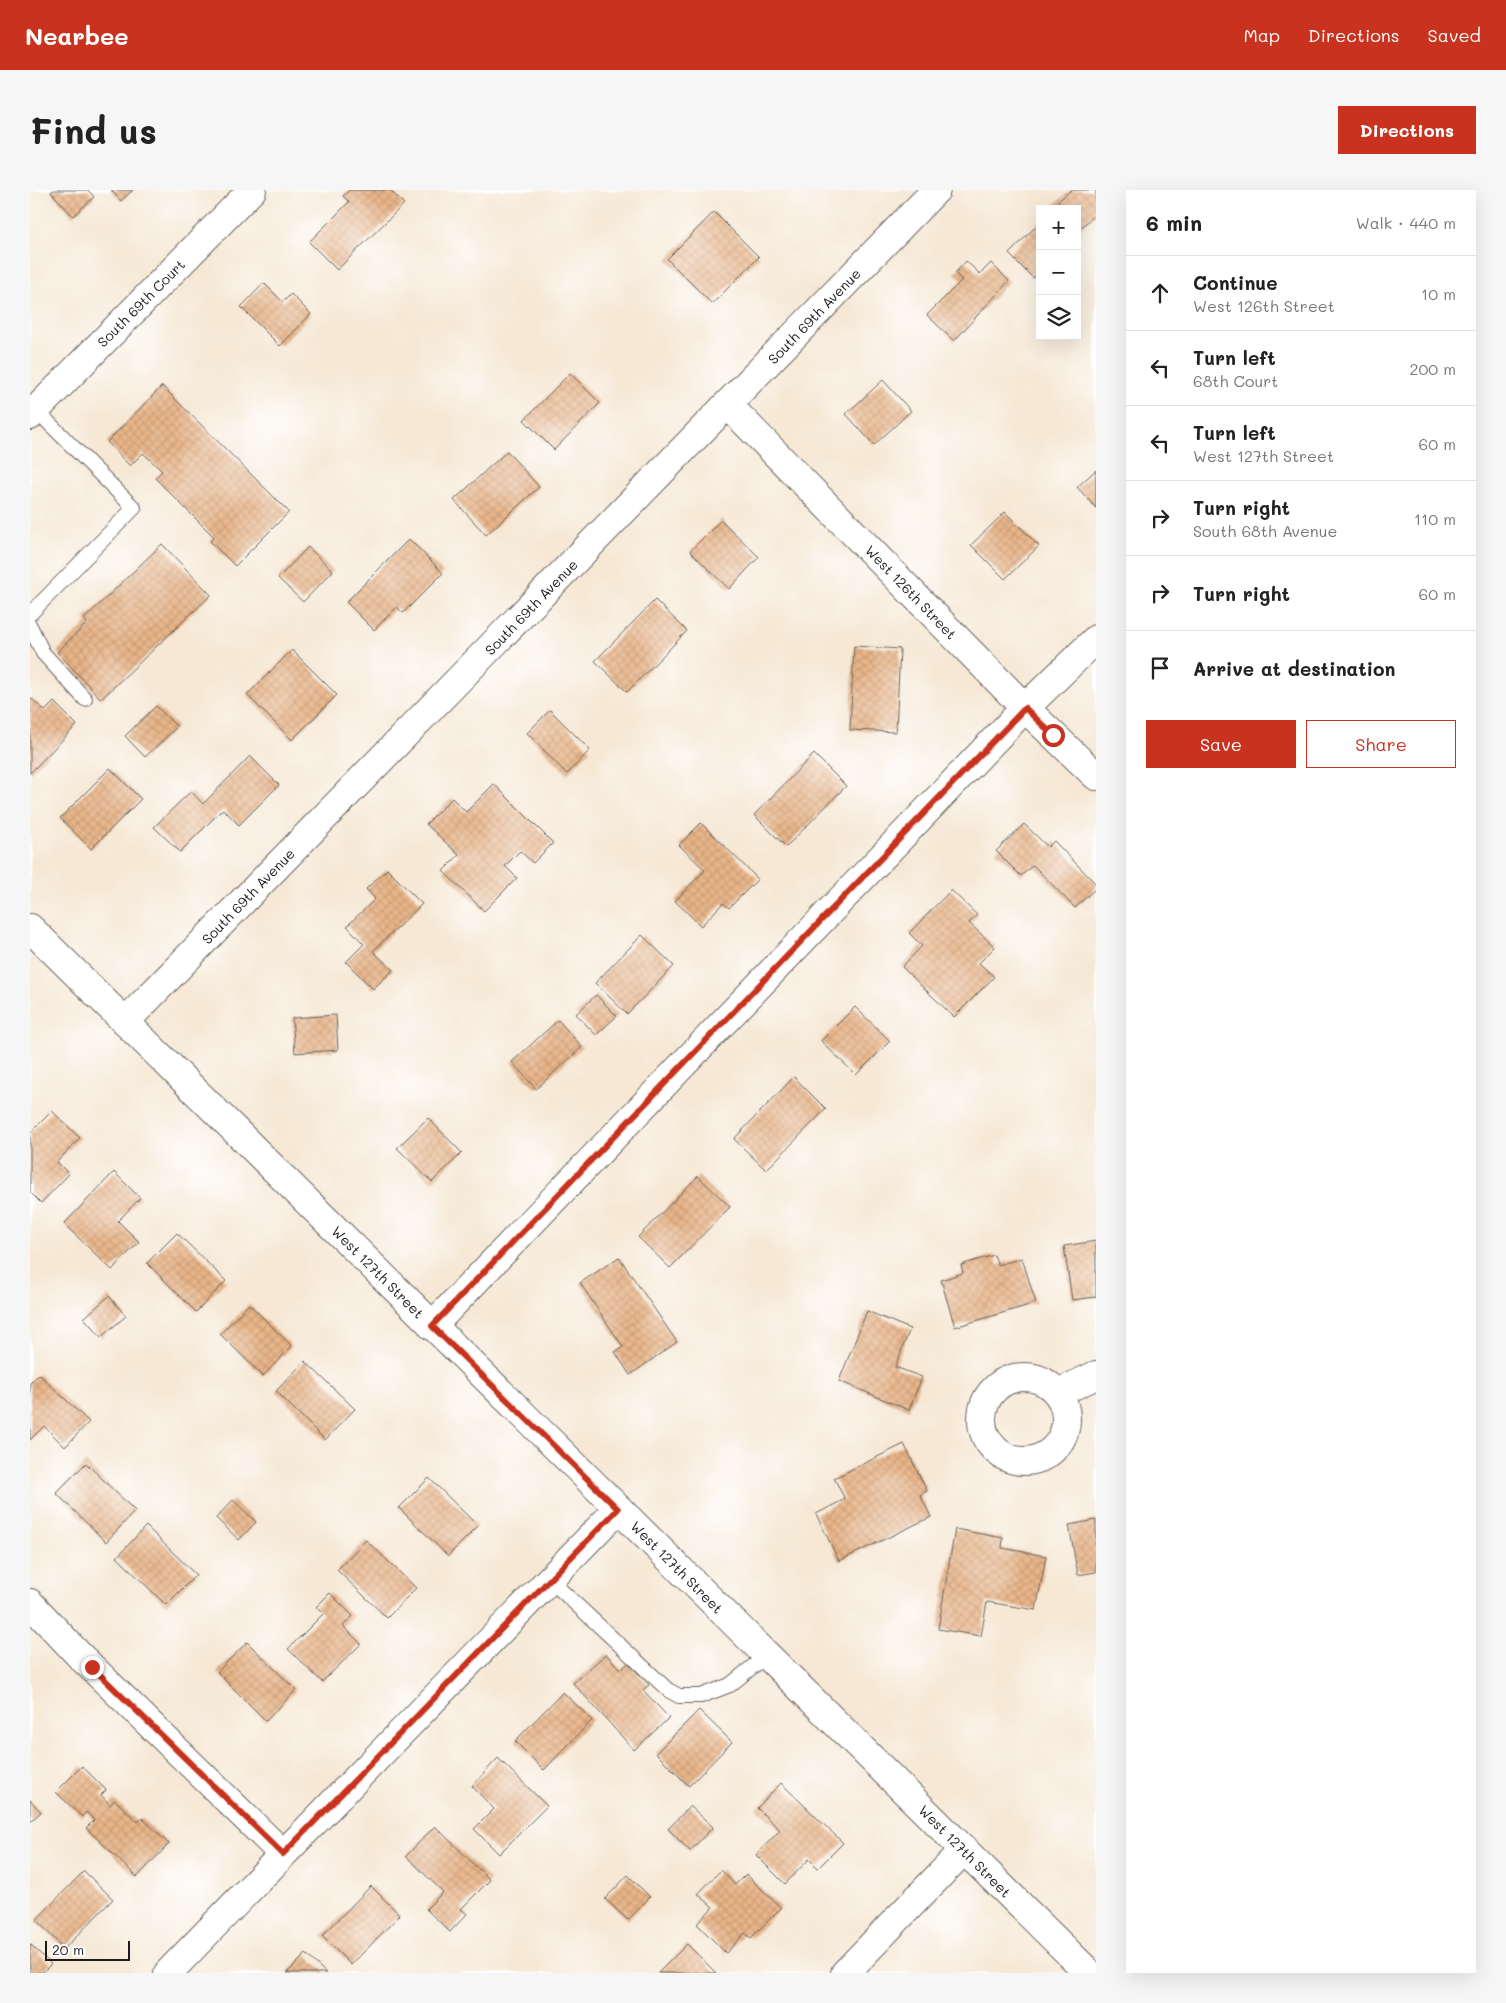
<!DOCTYPE html>
<meta charset="utf-8">
<style>
:root{--surface:#fff;--page:#f6f6f6;--text:#222;--muted:#767676;--line:#e0e0e0;--accent:#c8321e}
body{margin:0;font-family:Mali,sans-serif;background:var(--page);color:var(--text)}
.controls{position:absolute;right:15px;top:15px;display:grid;overflow:hidden;border-radius:0px;box-shadow:0 5px 20px #0002}
.controls button{width:45px;height:45px;display:grid;place-items:center;padding:0;border:0;border-bottom:1px solid var(--line);background:var(--surface);color:var(--text);font:25px sans-serif}
.scale{position:absolute;left:15px;bottom:12px;width:85px;box-sizing:border-box;padding-left:5px;border:2px solid #1c1c1c;border-top:0;font-size:14px;line-height:18px;white-space:nowrap;color:#1c1c1c;-webkit-text-stroke:4px #fff;paint-order:stroke}
.stop{position:absolute;width:15px;height:15px;margin:-11px;border:4px solid #c8321e;border-radius:50%;background:#fff}
.stop.end{background:#c8321e;border-color:#fff;box-shadow:0 1px 5px #0008}
.list{margin:0;padding:0;list-style:none}
h2{display:flex;justify-content:space-between;align-items:center;height:65px;margin:0;padding:0 20px;font-size:21px}
h2 small{font-size:16px;font-weight:400;color:var(--muted)}
.list li{display:grid;grid-template-columns:32px 1fr auto;gap:15px;align-items:center;box-sizing:border-box;height:75px;padding:0 20px;border-top:1px solid var(--line)}
.list b{display:block;font-size:19px;white-space:nowrap}
.list p{margin:0;font-size:16px;white-space:nowrap;color:var(--muted)}
.list em{font-size:16px;font-style:normal;color:var(--muted)}
.actions{display:flex;gap:10px;padding:15px 20px}
.actions a{flex:1;padding:11px 0;border:1px solid var(--accent);border-radius:0px;text-align:center;font-size:18px;color:var(--accent)}
.actions .main{background:var(--accent);color:#fff}
.icon{flex:none;width:28px;height:28px;fill:none;stroke:currentColor;stroke-width:2;stroke-linecap:round;stroke-linejoin:round}
.map{position:relative;flex:none;width:1066px;height:1783px;overflow:hidden;border-radius:0px}
header{display:flex;align-items:center;gap:30px;box-sizing:border-box;height:70px;padding:0 25px;background:var(--accent);color:#fff}
header strong{font-size:24px}
nav{display:flex;gap:28px;margin-inline-start:auto;font-size:18px}
.intro{display:flex;align-items:center;justify-content:space-between;box-sizing:border-box;height:120px;padding:0 30px}
h1{margin:0;font-size:35px}
.button{padding:12px 22px;border-radius:0px;background:var(--accent);color:#fff;font-size:18px;font-weight:700}
main{display:flex;gap:30px;padding:0 30px}
aside{flex:1;background:var(--surface);border-radius:0px;box-shadow:0 5px 20px #0002}
.map>svg:first-child{display:block}
</style>
<header>
<strong>Nearbee</strong>
<nav><a>Map</a><a>Directions</a><a>Saved</a></nav>
</header>
<div class="intro"><h1>Find us</h1><a class="button">Directions</a></div>
<main>
<div class="map">
<svg width="1066" height="1783" viewBox="0 0 1066 1783">
<defs>
<pattern id="building-cross-hatch" width="8" height="8" patternUnits="userSpaceOnUse" patternTransform="scale(1.25)"><rect width="8" height="8" fill="#e9b589"/><path d="M0 0l8 8M0 8l8-8" fill="none" stroke="#c79b76"/></pattern>
</defs>
<rect width="100%" height="100%" fill="#fff"/>
<filter id="ink" filterUnits="userSpaceOnUse"><feTurbulence type="fractalNoise" baseFrequency=".02" numOctaves="2"/><feDisplacementMap in="SourceGraphic" scale="10" xChannelSelector="R" yChannelSelector="G"/><feConvolveMatrix kernelMatrix="1 2 1 2 8 2 1 2 1" color-interpolation-filters="sRGB"/></filter>
<filter id="wash" filterUnits="userSpaceOnUse"><feTurbulence type="fractalNoise" baseFrequency=".0096" numOctaves="4" result="noise"/><feDisplacementMap in="SourceGraphic" scale="20" xChannelSelector="R" yChannelSelector="G"/><feGaussianBlur stdDeviation="1.12" result="paint"/><feColorMatrix in="noise" values="0 0 0 0 0 0 0 0 0 0 0 0 0 0 0 0 0 1.4 0 .05"/><feComposite in="paint" operator="in"/></filter>
<g filter="url(#wash)">
<rect width="100%" height="100%" fill="#f6e8d5"/>
<g id="blocks">
<!-- building -->
<path fill="url(#building-cross-hatch)" d="M23,0H58L64,7L43,26L21,2Z
M81,0H103L91,11Z
M320,0H360L374,14L307,80L279,52L319,12L313,6Z
M1041,0H1066V24L1047,41V19H1028L1024,15Z
M684,22L729,67L682,114L637,69Z
M1010,32V81L1003,88L979,64Z
M936,71L950,84L961,73L979,91L924,151L897,125L932,90L925,83Z
M234,93L253,112L261,104L281,124L250,156L211,117Z
M540,183L570,213L524,260L494,230Z
M853,190L881,221L844,255L816,224Z
M132,196L259,322L205,376L180,351L184,347L125,288L132,281L113,263L100,276L77,252Z
M477,261L509,297L456,345L424,310Z
M1066,280V318L1047,297Z
M975,322L1009,356L975,389L941,355Z
M691,330L729,367L699,399L660,361Z
M379,349L413,383L373,423L367,417L344,440L316,412Z
M132,354L181,405L71,509L27,462L57,433L54,429Z
M278,357L303,381L273,412L248,388Z
M625,410L657,441L597,502L565,471Z
M824,456L870,459L866,542L820,540Z
M262,460L307,505L262,550L217,505Z
M0,507L15,521L24,512L47,535L0,583Z
M126,516L147,537L115,567L95,546Z
M520,520L560,560L537,584L497,543Z
M784,564L816,596L756,657L724,625Z
M220,566L249,595L209,635L193,619L150,662L124,637L161,601L173,614Z
M80,578L111,609L61,659L30,628Z
M464,594L523,653L503,673L490,661L475,676L487,688L454,721L413,681L429,665L396,634L422,608L436,622Z
M671,633L728,689L699,718L693,713L671,736L645,711L675,680L649,655Z
M994,634L1018,657L1024,651L1066,694V698L1045,718L1003,675L991,686L966,661Z
M357,679L392,714L343,761L363,780L343,799L316,772L334,754L317,736L345,709L336,699Z
M921,700L947,725L939,733L965,757L949,773L964,787L924,827L872,777L892,756L879,743Z
M612,745L644,776L597,824L565,793Z
M566,805L587,826L566,845L546,824Z
M825,817L860,851L826,885L791,851Z
M306,825L308,860L265,863L262,828Z
M528,830L552,857L506,899L482,872Z
M764,887L796,919L736,980L704,949Z
M22,921L50,948L27,972L39,984L11,1013L0,1002V943Z
M398,928L432,963L402,992L367,958Z
M84,982L110,1008L88,1031L109,1052L82,1080L34,1034Z
M668,986L700,1017L640,1078L608,1047Z
M147,1043L196,1091L166,1122L117,1073Z
M1066,1051V1107L1042,1110L1034,1056Z
M964,1065L968,1075L992,1068L1006,1113L925,1137L911,1090L933,1083L931,1075Z
M589,1067L647,1152L600,1185L585,1162L593,1157L550,1093Z
M79,1106L96,1126L71,1147L54,1128Z
M219,1114L262,1156L233,1186L190,1144Z
M837,1121L880,1139L865,1177L892,1187L879,1220L809,1191Z
M275,1171L325,1219L295,1250L246,1201Z
M9,1184L59,1232L35,1257L14,1236L0,1250V1193Z
M874,1254L897,1301L890,1305L901,1327L809,1371L786,1324L815,1309L804,1288Z
M56,1273L105,1321L76,1352L26,1303Z
M399,1288L448,1336L418,1366L369,1318Z
M203,1310L226,1332L209,1350L186,1328Z
M1066,1330V1382L1048,1385L1039,1335Z
M116,1336L166,1385L136,1415L87,1367Z
M925,1339L973,1348L972,1358L1016,1366L1006,1420L957,1412L951,1446L908,1439Z
M336,1350L386,1398L357,1428L307,1380Z
M300,1403L323,1426L313,1436L331,1454L292,1492L258,1459L293,1424L286,1417Z
M217,1452L266,1500L236,1531L187,1482Z
M576,1464L591,1480L598,1473L619,1495L613,1500L639,1528L604,1560L543,1493Z
M533,1502L562,1530L514,1580L485,1551Z
M669,1520L702,1552L659,1596L626,1563Z
M468,1568L517,1616L469,1664L444,1639L464,1619L442,1596Z
M52,1576L76,1600L71,1605L80,1615L85,1610L108,1632L112,1628L139,1654L107,1687L56,1638L64,1630L56,1622L52,1627L26,1602Z
M751,1593L813,1653L788,1678L779,1669L755,1694L726,1665L750,1640L727,1618Z
M0,1610L11,1622L0,1632Z
M660,1616L683,1637L660,1661L638,1639Z
M405,1636L460,1690L431,1719L437,1724L420,1742L396,1719L413,1702L376,1666Z
M691,1680L705,1695L716,1684L751,1718L721,1748L715,1743L696,1763L667,1734L683,1717L668,1704Z
M54,1681L83,1709L34,1759L6,1730Z
M598,1685L620,1707L598,1730L575,1709Z
M341,1696L370,1725L321,1775L292,1746Z
M0,1754L21,1774L12,1783H0Z
M657,1754L686,1783H628Z
M276,1764L296,1783H257Z"/>
</g>
</g>
<g filter="url(#ink)">
<use href="#blocks" fill-opacity="0" stroke="#68635d" stroke-width="1"/>
<g fill="none" stroke-linecap="round" stroke-linejoin="round">
<defs>
<path id="service" d="M0,424L104,318L6,220
M0,436L13,463L55,509
M520,1390L638,1500L649,1506H671L700,1495L737,1465"/>
<path id="minor" d="M698,215L995,518L1066,586
M0,226L222,0
M95,832L906,0
M402,1136L995,518L1066,449
M952 1229a42 42 0 1 1 84 0a42 42 0 1 1-84 0Z
M1028,1203L1066,1185
M0,1413L48,1464L253,1664
M138,1783L588,1319
M815,1783L934,1660"/>
<path id="secondary" d="M0,738L1059,1783"/>
</defs>
<!-- service casing -->
<use href="#service" stroke="#68635d" stroke-width="16"/>
<!-- minor casing -->
<use href="#minor" stroke="#68635d" stroke-width="30"/>
<!-- secondary casing -->
<use href="#secondary" stroke="#68635d" stroke-width="30"/>
<!-- service -->
<use href="#service" stroke="#fff" stroke-width="14"/>
<!-- minor -->
<use href="#minor" stroke="#fff" stroke-width="28"/>
<!-- secondary -->
<use href="#secondary" stroke="#fff" stroke-width="28"/>
</g>
</g>
<g fill="none" stroke-linecap="round" stroke-linejoin="round" filter="url(#ink)">
<!-- route -->
<path stroke="#c8321e" stroke-width="6" d="M62,1477L253,1664L588,1319L402,1136L995,518L1023,545"/>
</g>
<g text-anchor="middle" dominant-baseline="central" stroke-width="4" stroke-linejoin="round" paint-order="stroke">
<!-- street labels -->
<g font-size="14" fill="#1c1c1c" stroke="#fff">
<text transform="translate(111 113) rotate(-45)">South 69th Court</text>
<text transform="translate(784 126) rotate(-46)">South 69th Avenue</text>
<text transform="translate(881 402) rotate(46)">West 126th Street</text>
<text transform="translate(501 417) rotate(-46)">South 69th Avenue</text>
<text transform="translate(218 706) rotate(-46)">South 69th Avenue</text>
<text transform="translate(348 1082) rotate(45)">West 127th Street</text>
<text transform="translate(647 1377) rotate(45)">West 127th Street</text>
<text transform="translate(935 1661) rotate(45)">West 127th Street</text>
</g>
</g>
</svg>
<div class="controls">
<button>+</button>
<button>−</button>
<button><svg class="icon" aria-label="layers" viewBox="0 0 24 24"><path d="M12 4l9 5-9 5-9-5zM3 14l9 5 9-5"/></svg></button>
</div>
<div class="scale">20 m</div>
<div class="stop" style="left:1023px;top:545px"></div>
<div class="stop end" style="left:62px;top:1477px"></div>
</div>
<aside>
<h2>6 min<small>Walk · 440 m</small></h2>
<ul class="list">
<li><svg class="icon" aria-label="ahead" viewBox="0 0 24 24"><path d="M12 20V5M6 11l6-6 6 6"/></svg><div><b>Continue</b><p>West 126th Street</p></div><em>10 m</em></li>
<li><svg class="icon" aria-label="left" viewBox="0 0 24 24"><path d="M17 20v-9H6M10 6l-5 5 5 5"/></svg><div><b>Turn left</b><p>68th Court</p></div><em>200 m</em></li>
<li><svg class="icon" aria-label="left" viewBox="0 0 24 24"><path d="M17 20v-9H6M10 6l-5 5 5 5"/></svg><div><b>Turn left</b><p>West 127th Street</p></div><em>60 m</em></li>
<li><svg class="icon" aria-label="right" viewBox="0 0 24 24"><path d="M7 20v-9h11M14 6l5 5-5 5"/></svg><div><b>Turn right</b><p>South 68th Avenue</p></div><em>110 m</em></li>
<li><svg class="icon" aria-label="right" viewBox="0 0 24 24"><path d="M7 20v-9h11M14 6l5 5-5 5"/></svg><div><b>Turn right</b></div><em>60 m</em></li>
<li><svg class="icon" aria-label="arrive" viewBox="0 0 24 24"><path d="M6 21V4h12l-3 4 3 4H6"/></svg><div><b>Arrive at destination</b></div></li>
</ul>
<div class="actions"><a class="main">Save</a><a>Share</a></div>
</aside>
</main>
